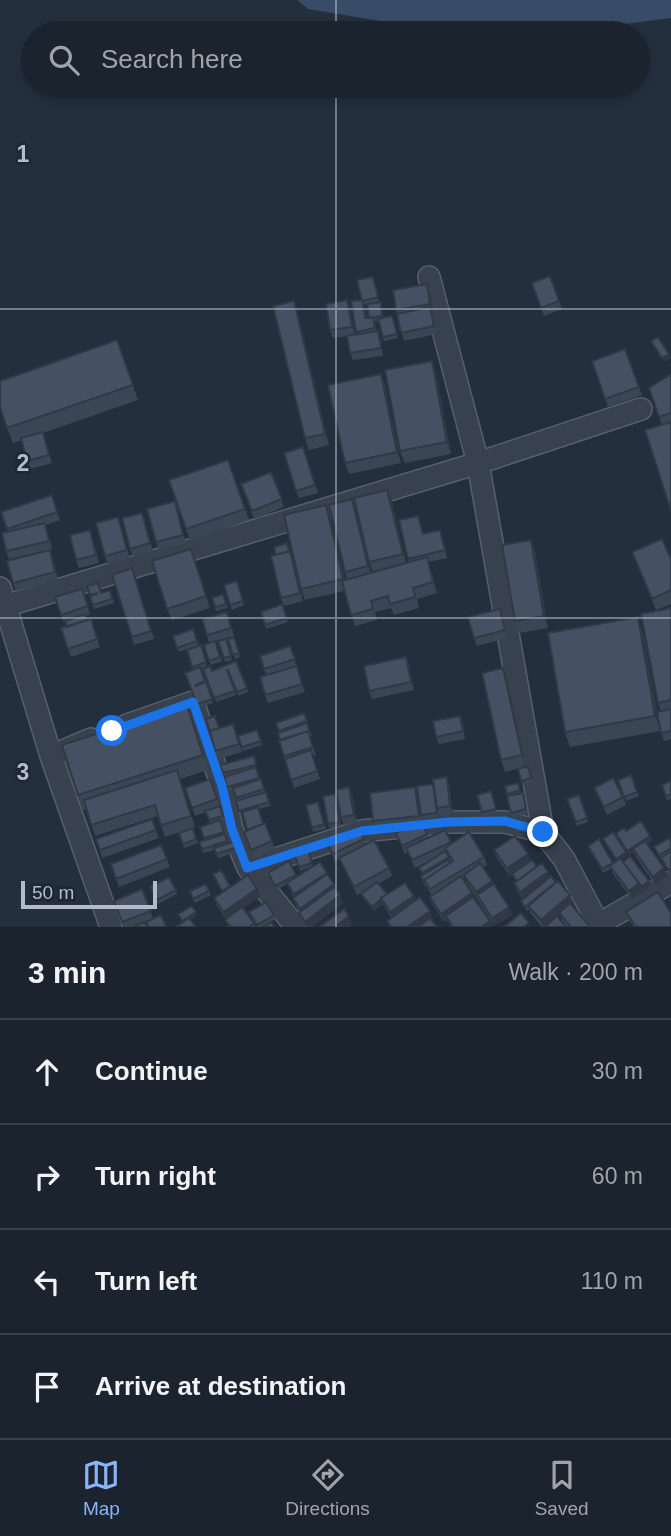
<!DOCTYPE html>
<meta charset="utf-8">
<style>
:root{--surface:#1b232e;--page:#242b36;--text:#f1f3f6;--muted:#a0a4aa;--line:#39404a;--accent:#8ab4f8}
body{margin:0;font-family:Arial,sans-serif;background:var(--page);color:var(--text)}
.scale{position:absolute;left:21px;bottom:18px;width:136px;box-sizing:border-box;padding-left:7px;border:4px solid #b4bcc9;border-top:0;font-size:19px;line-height:24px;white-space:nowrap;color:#b4bcc9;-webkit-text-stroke:5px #1d2633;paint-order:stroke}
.stop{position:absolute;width:21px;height:21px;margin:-16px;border:5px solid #1a73e8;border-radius:50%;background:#fff}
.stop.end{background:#1a73e8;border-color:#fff;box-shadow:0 2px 7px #0008}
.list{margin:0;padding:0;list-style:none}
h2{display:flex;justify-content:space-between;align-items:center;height:91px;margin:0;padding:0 28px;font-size:30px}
h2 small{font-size:23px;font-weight:400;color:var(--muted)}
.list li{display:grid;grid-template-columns:46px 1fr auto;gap:21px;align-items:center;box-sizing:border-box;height:105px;padding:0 28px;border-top:2px solid var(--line)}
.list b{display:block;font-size:26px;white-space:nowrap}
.list em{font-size:23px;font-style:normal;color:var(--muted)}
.icon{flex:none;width:38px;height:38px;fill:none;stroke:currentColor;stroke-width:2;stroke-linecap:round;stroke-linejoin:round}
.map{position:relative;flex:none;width:671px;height:927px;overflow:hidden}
.search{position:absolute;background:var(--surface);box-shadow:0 4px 10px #0003;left:21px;right:21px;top:21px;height:77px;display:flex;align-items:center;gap:18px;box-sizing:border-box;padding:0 24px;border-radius:38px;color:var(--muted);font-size:26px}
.sheet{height:511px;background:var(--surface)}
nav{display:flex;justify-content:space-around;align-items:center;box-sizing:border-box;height:98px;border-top:2px solid var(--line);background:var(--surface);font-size:19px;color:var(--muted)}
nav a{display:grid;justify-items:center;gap:4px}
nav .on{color:var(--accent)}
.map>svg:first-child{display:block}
</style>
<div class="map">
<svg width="671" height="927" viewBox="0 0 671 927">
<rect width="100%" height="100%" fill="#242f3e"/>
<!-- water -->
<path fill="#394c67" d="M297,0H671V18L556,33H453L308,9Z"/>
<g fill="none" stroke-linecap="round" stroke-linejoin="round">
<defs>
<path id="street" d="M429,277L478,463L543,832
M0,588L51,756
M5,606L478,463L641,409
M127,725L193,702L222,786L232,829L248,868L362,831L448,822H505L543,832L564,859L600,927
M91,739L51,756L111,927
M248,868L296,927
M599,924L671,882"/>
</defs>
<!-- street casing -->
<use href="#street" stroke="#565f6c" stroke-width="24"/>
<!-- street -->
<use href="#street" stroke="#38414e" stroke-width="21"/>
</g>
<!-- wall -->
<path fill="#3b4654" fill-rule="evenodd" d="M550,276L562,309L544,316L532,283Z
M373,277L379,301L370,304L381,302L384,318L394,320L398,338L384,341L379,321L375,322L377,331L381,339L383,356L353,360L350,353L347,336L333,338L330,330L350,308L355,334H357L356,332L361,300ZM367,304L369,318H367L364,305Z
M427,284L430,292L432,312L437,334L404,341L396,310Z
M294,301L298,313L329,445L309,450L305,438Z
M117,340L138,400L43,433L52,463L30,469L22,440L13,443L7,428Z
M625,349L642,395L608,407L592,361Z
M436,373L451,454L405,463L400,451Z
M381,374L385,385L401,463L349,474L345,463Z
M671,374V511L662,425L649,388Z
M303,447L318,493L299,498L296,491Z
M228,460L249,520L190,541L169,480Z
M271,472L284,507L254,519L241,484Z
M52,495L60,520L46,525L52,549L9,559L6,551L8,532L1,512Z
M175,501L186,543L159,550L156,542Z
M392,502L406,563L409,562L408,559L421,524L423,534L440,530L447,558L428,562L437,593L417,599L419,608L394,615L391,608L375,612L377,620L355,626L344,591L305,600L301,589L330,516L345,580L347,579L345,572L356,511L371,573L373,572L369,562Z
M118,517L130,558L108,564L105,556Z
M145,521L153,551L133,557L130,549Z
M93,538L99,563L79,568L76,560Z
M531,540L535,551L548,628L519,633L515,621Z
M191,549L210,608L172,620L167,609Z
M290,551L293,559L303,601L284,606L281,598Z
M632,552L671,559V604L656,610Z
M53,558L58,580L16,591L13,583Z
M132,568L154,639L134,645L112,575Z
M237,581L244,605L232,610L224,585Z
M87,586L101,593L110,590L114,603L94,609Z
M82,589L90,614L86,616L87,620L91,619L100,647L71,657L61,628L67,627L65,622L64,623L55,597Z
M223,594L228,608L216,611L212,598Z
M282,604L288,622L266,629L265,625Z
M671,608V739L664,741L661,731L570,747L565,732L643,632L657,712L661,711L658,703Z
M500,609L508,638L477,646L474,638Z
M230,620L234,636L215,641L222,661L211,665L204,645L209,643L207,635Z
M193,629L199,645L179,652L177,648Z
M234,637L240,657L235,659L228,639Z
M226,639L232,660L225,662L218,641Z
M201,645L207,666L200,669L213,703L198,708L185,673L193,670L187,650Z
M290,646L305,692L268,703L265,695L266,675L260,656Z
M406,657L409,665L414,690L372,699L369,691Z
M236,661L248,692L238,696L230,674H229L236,695L216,702L203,669L212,671Z
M507,680L526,767L528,766L533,782L522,785L518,769L524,767L505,772L501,760Z
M304,713L312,736H309L316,755L313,756L320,779L294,788L279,741L280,740L279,732L276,723Z
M460,716L463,724L465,739L439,744L436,737Z
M192,720L208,770L180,779L195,827L165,837L158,816L95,836L86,809L83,810L78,795Z
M233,724L242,752L218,759L215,751L219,728Z
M257,730L262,745L243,751L238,736Z
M254,756L257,771L271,806L259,809L263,824L265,823L275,849L254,858L244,832L247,831L243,814L241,815L239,811L234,789L229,791L223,773Z
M631,775L639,796L626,801L618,780Z
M210,779L224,820L221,821L228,843L236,841L240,851L218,858L215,850L203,853L199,842L205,840L200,827L210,824L206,812L195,816L185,788Z
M671,781V799L667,800L662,785Z
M518,783L521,793L524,797L528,814L512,817L505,786Z
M433,784L438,817L423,819L421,815Z
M449,785L453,814L440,816L437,808Z
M349,787L352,795L357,822L344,825L341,817Z
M415,787L421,820L374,826L373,821Z
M594,788L623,797L626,805L607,815Z
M491,791L497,813L483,816L477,795Z
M579,795L588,822L577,826L567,799Z
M336,798L341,826L329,828L328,824Z
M318,802L326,829L313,832L306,805Z
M152,819L159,838L102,858L96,839Z
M422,821L428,837L445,830L451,844L484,857L487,865L483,867L509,907L512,915L494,926L467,883L465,878L463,879L473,897L490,921L492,927H451L447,920L444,922L433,905L430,897L432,896L426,886L425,887L423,876L419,868L426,862L415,868L408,852L405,854L396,833Z
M193,828L198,843L184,848L179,833Z
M359,828L366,844L389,868L392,876L378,884L387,894L414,896L415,900L433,919L432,920L437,927H389L387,921L391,918L383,904L374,911L363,898L361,894L367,890L357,895L339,859L335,862L327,842Z
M626,831L652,840L647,844L664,868L667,876L655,885L636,857L634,851L629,855L618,837L616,833Z
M603,839L626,852L627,856L621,860L623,862L649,881L651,885L643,891L641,889L642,891L632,899L613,874L611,869L603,873L590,850L588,846L613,864L617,861Z
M671,842V873L670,874L654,847Z
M161,845L170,867L119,887L111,864Z
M307,846L313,866L337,891L343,903L312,927H306L302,921L299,913H300L296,906L293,898H294L287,884L276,890L269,877L289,861L296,877L311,867L300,871L293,851Z
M494,850L530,861L556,882L570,895L573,903L571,905L590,927H567L562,921L560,915L557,916L566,927H542L531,914L529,909L527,911L522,905L521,901L523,899L517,891L514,883L516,881L512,875L510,876L497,858Z
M213,874L230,887L257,889L260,897L243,908L256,927H228L226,919L217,906L214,898L222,892Z
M206,884L211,895L195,903L190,891Z
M150,887L176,890L177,894L158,904Z
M142,889L153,918L161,915L167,927H148L146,922H145L147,927H124L114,901Z
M249,912L274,915L275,919L262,927H257Z
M626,912L671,927H634L629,920Z"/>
<!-- shaded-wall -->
<path fill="#303945" d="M427,284L430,292L433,312L430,304Z
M347,300L350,308L355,334L352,327Z
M294,301L298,313L329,445L325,434Z
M378,331L381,339L383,356L381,348Z
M669,354L671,358L664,362L662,358Z
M432,361L436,373L451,454L447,442Z
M381,374L385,385L401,463L397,452Z
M387,490L392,502L407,565L403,554Z
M352,499L356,511L372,578L368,566Z
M326,505L330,516L347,590L343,579Z
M531,540L535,551L548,628L544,616Z
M290,551L293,559L303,601L300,593Z
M427,557L431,569L437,593L433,582Z
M638,617L643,632L661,731L655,716Z
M406,657L409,665L414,690L411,682Z
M503,668L507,680L526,767L522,755Z
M447,777L449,785L453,814L450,806Z
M349,787L352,795L357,822L354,815Z
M650,836L652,840L629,855L627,851Z
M626,852L627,856L618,863L616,859Z
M528,854L531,862L510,876L507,868Z
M449,857L450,861L424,877L422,873Z
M664,868L667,876L655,885L653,877Z
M548,872L551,880L523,900L520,892Z
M327,873L330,881L297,902L294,894Z
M492,881L495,889L477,896L476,892Z
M649,881L651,885L643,891L642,887Z
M639,883L642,891L632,899L629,891Z
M334,884L337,892L303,917L300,909Z
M257,889L260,897L226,920L223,912Z
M472,893L475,901L446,916L447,920L444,922L441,914Z
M340,895L343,903L312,927H307L305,922Z
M570,895L573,903L545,927H543L541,920Z
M414,896L417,904L393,920L390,912Z
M381,900L383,904L374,911L372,907Z
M509,907L512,915L494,926L492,918Z
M430,911L433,919L422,927H407Z
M196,912L197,916L183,925L182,921Z
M349,916L352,924L349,927H335Z
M490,921L492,927H481Z"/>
<!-- building -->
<path fill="#455162" stroke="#303945" stroke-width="2" d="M550,276L559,301L541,308L532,283Z
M373,277L378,297L362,301L357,280Z
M427,284L430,304L396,310L393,290Z
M347,300L352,327L330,330L326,304Z
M362,300L365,318L373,317L375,328L356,332L351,301Z
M294,301L325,434L305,438L273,306Z
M381,302L382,316L369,318L367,304Z
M430,307L434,326L401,333L397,314Z
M392,316L397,334L383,337L378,319Z
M378,331L381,348L350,353L347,336Z
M658,337L669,354L662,358L651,341Z
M117,340L133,385L7,428L0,407V381Z
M625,349L639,387L605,399L592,361Z
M432,361L447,442L400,451L385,370Z
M381,374L397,452L345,463L328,385Z
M671,374V413L659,417L649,388Z
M671,422V511L645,430Z
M43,432L49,455L27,461L21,438Z
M303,447L315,485L296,491L284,453Z
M228,460L245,509L186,529L169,480Z
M271,472L282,499L252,511L241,484Z
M387,490L403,554L369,562L354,498Z
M52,495L57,512L7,529L1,512Z
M352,499L368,566L345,572L329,505Z
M175,501L183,535L156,542L147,509Z
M326,505L343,579L301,589L284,515Z
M142,513L150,543L130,549L122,518Z
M418,516L423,534L440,530L445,550L408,559L399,520Z
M118,517L127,550L105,556L96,523Z
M45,523L49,541L6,551L2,533Z
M90,530L96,555L76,560L70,535Z
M662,539L671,559V590L652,599L632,552Z
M531,540L544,616L515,621L502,545Z
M287,543L289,551L276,555L274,547Z
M191,549L206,596L167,609L152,561Z
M50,550L55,572L13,583L7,561Z
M290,551L300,593L281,598L271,556Z
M427,557L433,582L413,588L415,597L390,604L388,596L371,601L373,609L351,615L342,581Z
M132,568L151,631L132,637L112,575Z
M237,581L243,601L230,605L224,585Z
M98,583L101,593L110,590L112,599L93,605L90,596L97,594V593L90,595L87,586Z
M82,589L88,606L61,615L55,597Z
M223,594L226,604L215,607L212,598Z
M282,604L287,618L265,625L261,612Z
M671,608V700L658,703L641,614Z
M500,609L505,630L474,638L468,617Z
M227,612L231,628L207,635L202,619Z
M85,614L87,620L67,627L65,621Z
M638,617L655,716L565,732L548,633Z
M91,619L97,639L68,649L61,628Z
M193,629L197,641L177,648L173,636Z
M234,637L239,653L233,655L228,639Z
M226,639L231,656L224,658L218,641Z
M215,641L220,657L209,661L204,645Z
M201,645L206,662L192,667L187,650Z
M290,646L295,659L264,669L260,656Z
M406,657L411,682L369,691L364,666Z
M236,661L247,688L237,692L228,670H227L235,691L214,698L203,669L210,666L212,671Z
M297,666L302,684L265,695L260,677Z
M200,667L205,681L196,685V686L206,682L212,699L197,704L185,673Z
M503,668L522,755L501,760L482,673Z
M187,705L203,755L78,795L62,745Z
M671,709V731L661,733L657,712Z
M304,713L307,721L279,731L276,723Z
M215,716L219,728L210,731L206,719Z
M460,716L463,731L436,737L433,721Z
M307,723L310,732H308V731L280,740L278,733Z
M233,724L239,744L215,751L210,731Z
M257,730L261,741L242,747L238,736Z
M308,731L313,747L284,756L279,741Z
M311,750L317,771L291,780L285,759Z
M254,756L256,765L223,773L220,765Z
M528,766L531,778L521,781L518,769Z
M256,767L259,778L227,787L224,777Z
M177,770L191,816L161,825L155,805L91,825L84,800Z
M631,775L637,792L624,797L618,780Z
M447,777L450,806L437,808L433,779Z
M613,778L623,797L604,807L594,788Z
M210,779L217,799L192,808L185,788Z
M261,779L264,789L236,798L233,788Z
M671,781V794L666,796L662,785Z
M518,783L520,790L507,794L505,786Z
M433,784L437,813L421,815L417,786Z
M349,787L354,815L341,817L336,790Z
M415,787L419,816L373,821L370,793Z
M491,791L496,809L482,812L477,795Z
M266,792L269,802L239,811L236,801Z
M523,793L526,809L511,813L507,796Z
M335,794L340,822L328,824L323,796Z
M579,795L587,818L576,822L567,799Z
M318,802L324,824L312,828L306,805Z
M220,806L223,816L209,820L205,811Z
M258,807L263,824L247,830L242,812Z
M152,819L156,830L100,850L96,839Z
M220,820L224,832L204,838L200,827Z
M422,821L427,834L402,846L396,833Z
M641,821L650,836L627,851L616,833L624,828L626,831Z
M265,823L272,841L251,850L244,832Z
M193,828L196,839L183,844L179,833Z
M359,828L364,839L332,854L327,842Z
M445,830L451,842L412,860L406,848Z
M469,832L484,857L430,889L424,880L453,861L445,848Z
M613,832L626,852L616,859L603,839Z
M225,834L227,841L202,849L199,842Z
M515,836L528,854L507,868L494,850Z
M669,838L671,842V848L659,855L654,847Z
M599,839L613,863L602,869L588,846Z
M374,840L389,868L354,887L339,858Z
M236,841L238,847L216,854L214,848Z
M645,841L664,868L653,877L633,849Z
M161,845L167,859L116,879L111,864Z
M307,846L312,863L299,867L293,851Z
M445,851L449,857L422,873L419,868Z
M671,851V868L668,870L661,858Z
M630,856L649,881L642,887L623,862Z
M620,858L639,883L629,891L610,866Z
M448,860L451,862L424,880L425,881L423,882L421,876Z
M532,860L537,866L517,881L512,874Z
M289,861L296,875L275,886L268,873Z
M320,862L327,873L294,894L287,883Z
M480,863L492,881L476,892L464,875Z
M542,863L548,872L520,892L514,883Z
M221,870L230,886L222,891L213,874Z
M327,874L334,884L300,909L293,898Z
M248,875L257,889L223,912L214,898Z
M461,876L472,893L441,914L430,897Z
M551,876L556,882L525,907L521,901Z
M169,877L176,890L157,900L150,887Z
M558,881L570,895L541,920L528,906Z
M377,882L387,894L381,898V899L372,907L361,894Z
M405,883L414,896L390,912L381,898Z
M206,884L209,891L193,899L190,891Z
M494,884L509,907L492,918L477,895Z
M334,887L340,895L305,922L299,913Z
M142,889L151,911L122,922L114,901Z
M658,892L671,913V927H636L626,912Z
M420,897L430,911L407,927H391L387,921Z
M473,897L490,921L481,927H453L446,916Z
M266,902L274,915L257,925L249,912Z
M570,903L590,927H571L559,913Z
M192,906L196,912L182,921L178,914Z
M242,907L254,923L249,927H231L225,920Z
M344,909L349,916L335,927H319Z
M521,913L529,923L524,927H504Z
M161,915L166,926L164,927H149L146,922Z
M557,916L566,927H545Z
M189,918L195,926L193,927H177V926Z
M430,918L437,927H418Z
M145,922L147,927H132Z
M271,922L275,927H264Z"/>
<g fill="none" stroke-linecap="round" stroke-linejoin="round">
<!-- route -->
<path stroke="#1a73e8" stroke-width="9" d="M112,731L193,702L222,786L232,829L247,868L362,831L448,822L505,821L543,832"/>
</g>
<!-- grid -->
<path fill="none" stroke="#b4bcc9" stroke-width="2" stroke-opacity="0.55" d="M336,0V33M336,86V927M0,309H671M0,618H671"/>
<g font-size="23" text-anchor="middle" font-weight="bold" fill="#b4bcc9" stroke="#1d2633" stroke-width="5" stroke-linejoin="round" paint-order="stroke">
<text x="23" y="162">1</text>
<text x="23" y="471">2</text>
<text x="23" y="780">3</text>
</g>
</svg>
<div class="scale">50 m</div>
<div class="stop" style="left:112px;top:731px"></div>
<div class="stop end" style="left:543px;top:832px"></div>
<div class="search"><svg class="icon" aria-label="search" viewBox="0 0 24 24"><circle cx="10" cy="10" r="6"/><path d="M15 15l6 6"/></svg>Search here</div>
</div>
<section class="sheet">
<h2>3 min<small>Walk · 200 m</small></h2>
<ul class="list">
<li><svg class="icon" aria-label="ahead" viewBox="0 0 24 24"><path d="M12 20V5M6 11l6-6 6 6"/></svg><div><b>Continue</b></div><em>30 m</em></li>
<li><svg class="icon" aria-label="right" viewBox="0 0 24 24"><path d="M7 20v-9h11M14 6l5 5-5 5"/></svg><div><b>Turn right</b></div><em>60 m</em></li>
<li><svg class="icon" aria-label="left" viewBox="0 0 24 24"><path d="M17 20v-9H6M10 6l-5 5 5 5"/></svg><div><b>Turn left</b></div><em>110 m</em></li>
<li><svg class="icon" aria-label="arrive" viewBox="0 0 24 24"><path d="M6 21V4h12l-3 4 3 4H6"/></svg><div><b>Arrive at destination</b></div></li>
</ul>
</section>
<nav>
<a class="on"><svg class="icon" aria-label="map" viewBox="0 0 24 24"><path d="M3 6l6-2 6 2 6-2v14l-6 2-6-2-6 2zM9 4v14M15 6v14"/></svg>Map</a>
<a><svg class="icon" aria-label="directions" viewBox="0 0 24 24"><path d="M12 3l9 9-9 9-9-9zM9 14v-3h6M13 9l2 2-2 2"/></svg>Directions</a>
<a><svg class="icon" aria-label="saved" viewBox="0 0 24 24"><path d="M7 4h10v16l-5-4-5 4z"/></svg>Saved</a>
</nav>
